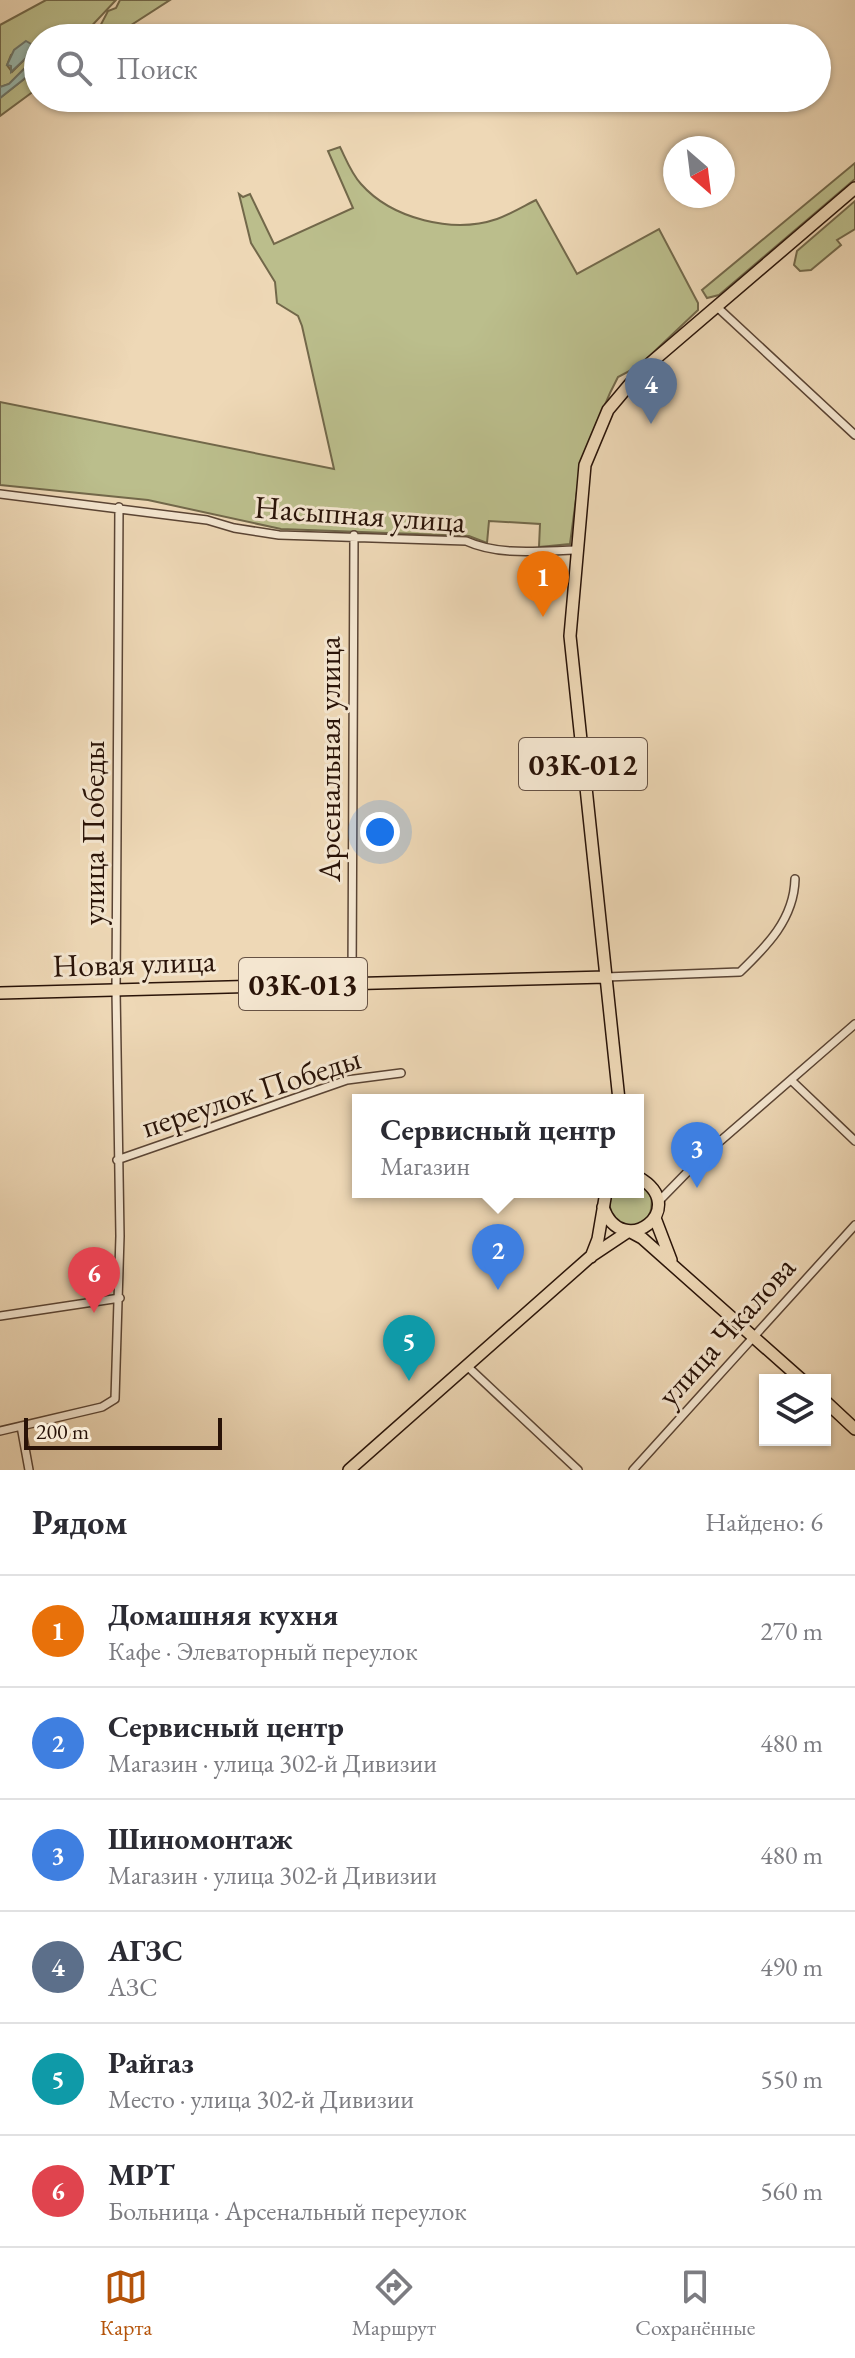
<!DOCTYPE html>
<html lang="ru">
<meta charset="utf-8">
<style>
:root{--surface:#fff;--page:#f7f7f7;--text:#2b2b33;--muted:#7c7c81;--line:#e1e1e2;--accent:#b45309}
body{margin:0;font-family:"EB Garamond",serif;background:var(--page);color:var(--text)}
.controls{position:absolute;right:24px;bottom:24px;display:grid;overflow:hidden;border-radius:0px;box-shadow:0 2px 6px #0004}
.controls button{width:72px;height:72px;display:grid;place-items:center;padding:0;border:0;border-bottom:2px solid var(--line);background:var(--surface);color:var(--text);font:40px sans-serif}
.compass{position:absolute;left:663px;top:136px;width:72px;height:72px;border-radius:50%;background:var(--surface);box-shadow:0 2px 6px #0004;rotate:152deg}
.scale{position:absolute;left:24px;bottom:20px;width:198px;box-sizing:border-box;padding-left:8px;border:4px solid #291308;border-top:0;font-size:22px;line-height:28px;white-space:nowrap;color:#291308;-webkit-text-stroke:6px #f4e6d0;paint-order:stroke}
.you{position:absolute;left:380px;top:832px;width:28px;height:28px;margin:-20px;border:6px solid #fff;border-radius:50%;background:#1a73e8;box-shadow:0 0 0 12px #1a73e833}
.badge{display:grid;place-items:center;width:52px;height:52px;border-radius:50%;background:var(--accent);color:#fff;font-size:26px;font-weight:700}
.pin{position:absolute;translate:-50% -66px;filter:drop-shadow(0 2px 4px #0008)}
.pin::after{content:'';position:absolute;top:42px;width:28px;height:24px;background:inherit;clip-path:polygon(0 0,100% 0,50% 100%)}
.popup{position:absolute;left:352px;top:1094px;width:292px;height:104px;box-sizing:border-box;display:grid;place-content:center;border-radius:0px;background:var(--surface);filter:drop-shadow(0 2px 6px #0005);font-size:26px;white-space:nowrap;color:var(--muted)}
.popup b{font-size:30px;color:var(--text)}
.popup::after{content:'';position:absolute;left:50%;top:100%;margin-left:-16px;border:16px solid transparent;border-top-color:var(--surface)}
.list{margin:0;padding:0;list-style:none}
h2{display:flex;justify-content:space-between;align-items:center;height:104px;margin:0;padding:0 32px;font-size:34px}
h2 small{font-size:26px;font-weight:400;color:var(--muted)}
.list li{display:grid;grid-template-columns:52px 1fr auto;gap:24px;align-items:center;box-sizing:border-box;height:112px;padding:0 32px;border-top:2px solid var(--line)}
.list b{display:block;font-size:30px;white-space:nowrap}
.list p{margin:0;font-size:26px;white-space:nowrap;color:var(--muted)}
.list em{font-size:26px;font-style:normal;color:var(--muted)}
.icon{flex:none;width:44px;height:44px;fill:none;stroke:currentColor;stroke-width:2;stroke-linecap:round;stroke-linejoin:round}
.map{position:relative;flex:none;width:855px;height:1470px;overflow:hidden}
.search{position:absolute;background:var(--surface);box-shadow:0 2px 6px #0004;left:24px;right:24px;top:24px;height:88px;display:flex;align-items:center;gap:20px;box-sizing:border-box;padding:0 28px;border-radius:44px;color:var(--muted);font-size:30px}
.sheet{height:776px;background:var(--surface)}
nav{display:flex;justify-content:space-around;align-items:center;box-sizing:border-box;height:112px;border-top:2px solid var(--line);background:var(--surface);font-size:22px;color:var(--muted)}
nav a{display:grid;justify-items:center;gap:4px}
nav .on{color:var(--accent)}
.map>svg:first-child{display:block}
</style>
<div class="map">
<svg width="855" height="1470" viewBox="0 0 855 1470">
<rect width="100%" height="100%" fill="#eed8b6"/>
<filter id="stains"><feTurbulence type="fractalNoise" baseFrequency=".0025" numOctaves="4"/><feColorMatrix values="0 0 0 0 .2 0 0 0 0 .09 0 0 0 0 .02 0 0 0 .5 -.17"/></filter>
<radialGradient id="worn" r=".72"><stop offset=".6" stop-color="#630" stop-opacity="0"/><stop offset="1" stop-color="#630" stop-opacity=".3"/></radialGradient>
<!-- green -->
<path fill="#bbbe8c" stroke="#72684a" stroke-width="2" d="M46,0H116L84,34L38,38V48L35,44L11,55L7,65L12,72L25,59L29,64L9,84L0,87V25Z
M120,0H170L111,38H87L96,34L108,11L116,8Z
M38,68V88L0,116V98Z
M340,147C346,159 351,173 361,184C392,219 453,234 497,219C511,214 524,206 536,200L577,274L659,229L698,303V310L639,366L618,377L610,393L581,461L570,544L539,547L540,524L489,521L487,543L469,536L281,529L148,500L0,485V402L334,469L302,326L298,316L277,303L275,282L251,243L239,194L243,197L250,194L274,244L353,208L328,151Z
M855,163V179L719,295L707,298L702,290Z
M855,201V229L837,240L841,245L811,270L800,271L794,265L797,251Z
M638,1184L651,1194C659,1244 595,1229 613,1192H638Z"/>
<!-- water -->
<path fill="#99b9af" stroke="#6c776c" stroke-width="2" d="M26,41L38,48V68L0,98V87L9,84L29,64L25,59L11,72V66L7,65L14,50Z"/>
<g fill="none" stroke-linecap="round" stroke-linejoin="round">
<defs>
<path id="street" d="M716,306L855,435
M0,494L207,520L234,528L279,535L466,541C499,556 539,551 575,550
M606,977L740,972C767,946 794,919 795,879
M352,982L354,535
M792,1081L855,1141
M117,1160L347,1080L401,1073
M659,1201L703,1156L855,1024
M0,1316L120,1298
M467,1366L578,1470
M21,1426L29,1470
M0,1431L102,1407L115,1399L120,1236L116,990L119,507
M633,1470L855,1225"/>
<path id="primary" d="M0,993L606,977
M619,1100L570,636L585,465L608,410L640,372L855,188
M603,1207C622,1262 693,1208 638,1177
M655,1218L671,1260
M591,1257L598,1239L606,1192
M825,1401L855,1429
M349,1470L590,1257L629,1231L642,1238L802,1380"/>
</defs>
<!-- street casing -->
<use href="#street" stroke="#5a4434" stroke-width="10"/>
<!-- primary casing -->
<use href="#primary" stroke="#291308" stroke-width="14"/>
<!-- street -->
<use href="#street" stroke="#f4e6d0" stroke-width="7"/>
<!-- primary -->
<use href="#primary" stroke="#eed8b6" stroke-width="11"/>
</g>
<g text-anchor="middle" dominant-baseline="central" stroke-width="6" stroke-linejoin="round" paint-order="stroke">
<!-- shield labels -->
<g fill="#f4e6d0" stroke="#665244" stroke-width="2">
<rect x="519" y="738" width="128" height="52" rx="6"/>
<rect x="239" y="958" width="128" height="52" rx="6"/>
</g>
<g font-size="30" font-weight="bold" fill="#291308">
<text x="583" y="764">03К-012</text>
<text x="303" y="984">03К-013</text>
</g>
<!-- street labels -->
<g font-size="32" fill="#291308" stroke="#f4e6d0">
<text transform="translate(360 514) rotate(4)">Насыпная улица</text>
<text transform="translate(329 759) rotate(-90)">Арсенальная улица</text>
<text transform="translate(93 833) rotate(-90)">улица Победы</text>
<text transform="translate(134 963) rotate(-2)">Новая улица</text>
<text transform="translate(251 1092) rotate(-18)">переулок Победы</text>
<text transform="translate(726 1331) rotate(-48)">улица Чкалова</text>
</g>
</g>
<rect width="100%" height="100%" filter="url(#stains)"/>
<rect width="100%" height="100%" fill="url(#worn)"/>
</svg>
<div class="controls">
<button><svg class="icon" aria-label="layers" viewBox="0 0 24 24"><path d="M12 4l9 5-9 5-9-5zM3 14l9 5 9-5"/></svg></button>
</div>
<svg class="compass" viewBox="-18 -18 36 36"><path d="M0-13l5 13h-10z" fill="#e53935"/><path d="M0 13l5-13h-10z" fill="#7c7c81"/></svg>
<div class="scale">200 m</div>
<div class="you"></div>
<div class="pin badge" style="left:543px;top:617px;background:#e8710a">1</div>
<div class="pin badge" style="left:498px;top:1290px;background:#3f7fe0">2</div>
<div class="popup"><b>Сервисный центр</b>Магазин</div>
<div class="pin badge" style="left:697px;top:1188px;background:#3f7fe0">3</div>
<div class="pin badge" style="left:651px;top:424px;background:#5c6f8a">4</div>
<div class="pin badge" style="left:409px;top:1381px;background:#0f9aa8">5</div>
<div class="pin badge" style="left:94px;top:1313px;background:#e0444e">6</div>
<div class="search"><svg class="icon" aria-label="search" viewBox="0 0 24 24"><circle cx="10" cy="10" r="6"/><path d="M15 15l6 6"/></svg>Поиск</div>
</div>
<section class="sheet">
<h2>Рядом<small>Найдено: 6</small></h2>
<ul class="list">
<li><span class="badge" style="background:#e8710a">1</span><div><b>Домашняя кухня</b><p>Кафе · Элеваторный переулок</p></div><em>270 m</em></li>
<li><span class="badge" style="background:#3f7fe0">2</span><div><b>Сервисный центр</b><p>Магазин · улица 302-й Дивизии</p></div><em>480 m</em></li>
<li><span class="badge" style="background:#3f7fe0">3</span><div><b>Шиномонтаж</b><p>Магазин · улица 302-й Дивизии</p></div><em>480 m</em></li>
<li><span class="badge" style="background:#5c6f8a">4</span><div><b>АГЗС</b><p>АЗС</p></div><em>490 m</em></li>
<li><span class="badge" style="background:#0f9aa8">5</span><div><b>Райгаз</b><p>Место · улица 302-й Дивизии</p></div><em>550 m</em></li>
<li><span class="badge" style="background:#e0444e">6</span><div><b>МРТ</b><p>Больница · Арсенальный переулок</p></div><em>560 m</em></li>
</ul>
</section>
<nav>
<a class="on"><svg class="icon" aria-label="map" viewBox="0 0 24 24"><path d="M3 6l6-2 6 2 6-2v14l-6 2-6-2-6 2zM9 4v14M15 6v14"/></svg>Карта</a>
<a><svg class="icon" aria-label="directions" viewBox="0 0 24 24"><path d="M12 3l9 9-9 9-9-9zM9 14v-3h6M13 9l2 2-2 2"/></svg>Маршрут</a>
<a><svg class="icon" aria-label="saved" viewBox="0 0 24 24"><path d="M7 4h10v16l-5-4-5 4z"/></svg>Сохранённые</a>
</nav>
